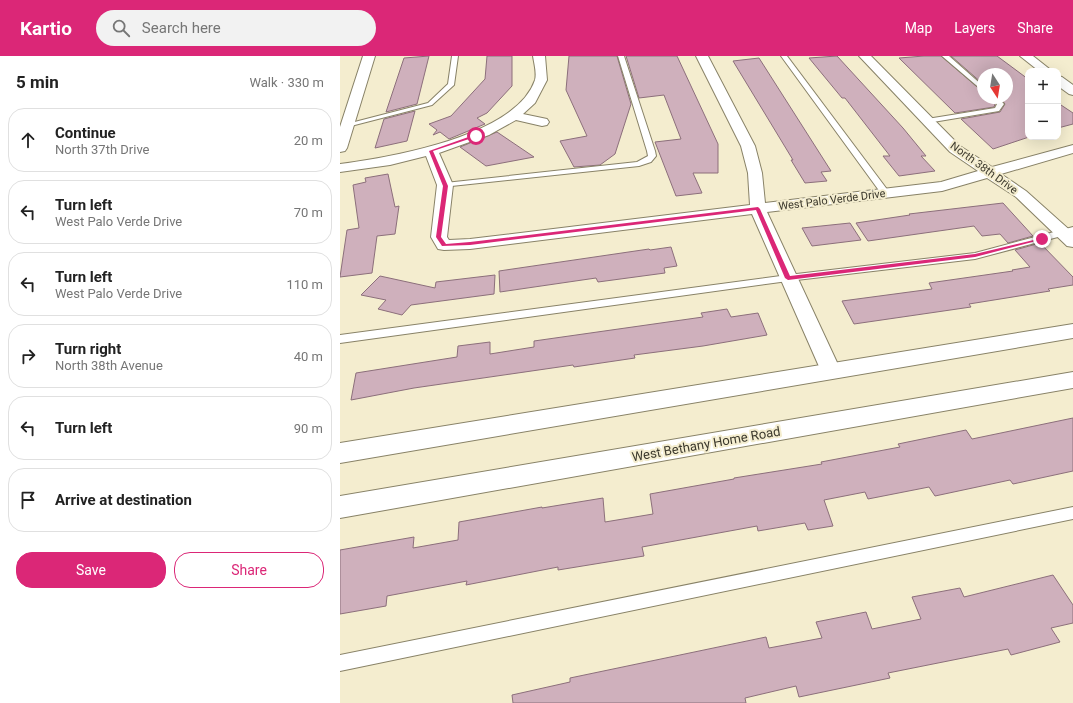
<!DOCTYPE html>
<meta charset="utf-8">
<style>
:root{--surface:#fff;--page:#f2f2f2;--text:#222;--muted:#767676;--line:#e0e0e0;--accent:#db2777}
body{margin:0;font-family:Roboto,sans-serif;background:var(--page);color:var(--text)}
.controls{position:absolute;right:12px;top:12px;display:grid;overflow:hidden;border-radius:8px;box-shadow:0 4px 16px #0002}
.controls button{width:36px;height:36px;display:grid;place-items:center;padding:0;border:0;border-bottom:1px solid var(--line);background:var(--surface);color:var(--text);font:20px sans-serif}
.compass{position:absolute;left:637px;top:12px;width:36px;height:36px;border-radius:50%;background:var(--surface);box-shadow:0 4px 16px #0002;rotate:168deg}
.stop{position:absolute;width:12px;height:12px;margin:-9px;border:3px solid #db2777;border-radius:50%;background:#fff}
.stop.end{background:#db2777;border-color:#fff;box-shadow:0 1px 4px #0008}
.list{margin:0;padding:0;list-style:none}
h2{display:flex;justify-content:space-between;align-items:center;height:52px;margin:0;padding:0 16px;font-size:17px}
h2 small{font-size:13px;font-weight:400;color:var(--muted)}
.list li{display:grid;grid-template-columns:26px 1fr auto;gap:12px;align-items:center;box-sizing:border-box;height:64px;margin:0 8px 8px;padding:0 8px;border:1px solid var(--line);border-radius:16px}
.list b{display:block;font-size:15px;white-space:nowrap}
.list p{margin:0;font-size:13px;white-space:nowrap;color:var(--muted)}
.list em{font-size:13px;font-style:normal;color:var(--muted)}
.actions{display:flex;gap:8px;padding:12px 16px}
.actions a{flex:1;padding:9px 0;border:1px solid var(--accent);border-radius:16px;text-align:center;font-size:14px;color:var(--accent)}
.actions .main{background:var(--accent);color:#fff}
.icon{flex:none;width:22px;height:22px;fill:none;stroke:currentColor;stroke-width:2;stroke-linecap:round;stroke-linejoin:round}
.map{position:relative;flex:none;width:733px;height:647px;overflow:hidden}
header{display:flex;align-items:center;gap:24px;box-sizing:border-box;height:56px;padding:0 20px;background:var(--accent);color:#fff}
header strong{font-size:19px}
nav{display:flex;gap:22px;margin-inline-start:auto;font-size:14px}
.search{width:280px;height:36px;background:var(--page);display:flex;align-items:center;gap:10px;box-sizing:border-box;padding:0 14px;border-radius:22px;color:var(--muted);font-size:15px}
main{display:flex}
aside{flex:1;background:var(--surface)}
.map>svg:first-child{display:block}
</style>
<header>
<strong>Kartio</strong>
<div class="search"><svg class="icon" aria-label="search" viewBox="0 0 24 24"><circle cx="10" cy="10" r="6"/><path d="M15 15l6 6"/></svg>Search here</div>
<nav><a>Map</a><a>Layers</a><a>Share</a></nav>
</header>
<main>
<aside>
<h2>5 min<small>Walk · 330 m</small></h2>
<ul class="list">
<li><svg class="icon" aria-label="ahead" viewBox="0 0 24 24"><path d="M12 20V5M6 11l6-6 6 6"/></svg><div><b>Continue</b><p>North 37th Drive</p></div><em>20 m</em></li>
<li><svg class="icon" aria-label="left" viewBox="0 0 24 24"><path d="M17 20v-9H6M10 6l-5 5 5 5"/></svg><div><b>Turn left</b><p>West Palo Verde Drive</p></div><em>70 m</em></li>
<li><svg class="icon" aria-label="left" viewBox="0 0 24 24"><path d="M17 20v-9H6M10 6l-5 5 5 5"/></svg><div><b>Turn left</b><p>West Palo Verde Drive</p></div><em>110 m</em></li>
<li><svg class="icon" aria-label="right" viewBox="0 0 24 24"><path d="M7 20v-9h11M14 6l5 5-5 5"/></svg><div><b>Turn right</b><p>North 38th Avenue</p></div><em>40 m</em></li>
<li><svg class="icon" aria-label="left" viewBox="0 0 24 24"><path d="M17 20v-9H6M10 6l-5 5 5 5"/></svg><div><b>Turn left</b></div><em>90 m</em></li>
<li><svg class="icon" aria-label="arrive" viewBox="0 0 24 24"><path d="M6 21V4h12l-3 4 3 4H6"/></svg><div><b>Arrive at destination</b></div></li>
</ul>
<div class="actions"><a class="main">Save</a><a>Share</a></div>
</aside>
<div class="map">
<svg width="733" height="647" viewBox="0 0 733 647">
<rect width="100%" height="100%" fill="#f4edcf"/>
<!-- building -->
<path fill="#cfb0bc" stroke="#8c6f7b" d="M89,0L77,48L46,56L64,2Z
M147,0H172V30L147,57L137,62L145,68L109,83L100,76L93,79L97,74L89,68L111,60L145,23Z
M229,0H277L291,48L275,98L260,109L234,111L220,85L247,80L226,34Z
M286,0H337L378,88V117H353L362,137L336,140L315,86L341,83L324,39L299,42Z
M497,0L563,72L586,100H581L595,115L559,120L543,100H550L505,42H502L469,2Z
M584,0H601L643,36V42H650L655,48L654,51L615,57L559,2Z
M611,0H657L688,23V81H689L653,93L621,63L660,56L665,48L660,42H667V18H643V28Z
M419,2L491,115L481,116L487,125L465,127L451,104H453L393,5Z
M718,47L733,57V68L718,72Z
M75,55L67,85L35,92L44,63Z
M157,76L194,101L146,110L120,91Z
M48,118L55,151L59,150L55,178L37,180L32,217L0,221L7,174L19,172L13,129L26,126L25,122Z
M663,147L693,180L668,187L660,178L642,180L634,170L528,185L516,167L570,159L569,158Z
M510,167L521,184L472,190L462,172Z
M700,187L733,221V229L708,233L710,235L629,248L631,251L514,268L502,245L592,233L589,227L673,215L672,214L690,211L675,194Z
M331,191L337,210L324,212L325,217L258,226L256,222L160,236L159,215L309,193L310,194Z
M155,219L154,238L71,249L62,259L38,253L46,244L21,239L40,220L95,232L96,226Z
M387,253L391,261L418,257L427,279L363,290L294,299L295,302L234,311L233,309L74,332L11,344L16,317L117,301L118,290L150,286V298L194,291V285L363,261L361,257Z
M733,362V415L673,428L670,424L595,440L589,431L528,443L525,436L484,444L493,470L468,474L465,467L418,475L417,470L302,491L304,500L218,514V511L126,529L127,525L47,540L46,550L0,558V494L74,481L73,492L118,484L119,466L202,451V452L263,442L265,466L313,458L310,438L394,423V422L482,408L481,406L560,391L558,388L626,374L632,383Z
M713,519L733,549V567L711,572L720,586L671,599L668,593L548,617L550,622L459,641L456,630L405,642L406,647H173L172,639L230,626V622L426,581L429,592L482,582L476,566L526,556L532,573L581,563L572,541L620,532L624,541Z"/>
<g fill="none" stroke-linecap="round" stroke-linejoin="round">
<defs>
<path id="lane" d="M112,0H118L114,29L92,49L7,71L3,69L88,47L108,28Z
M278,0H284L315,95L316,100L311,106L299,110L102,131L101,129L105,127L297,106L308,100L307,95Z
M441,0H447L549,136V140H543Z
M602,0H609L643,30V35Z
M651,42H658L664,48L659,55L587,67L584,65L587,63L655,52L657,48Z
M733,171V177L635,203L448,225L0,287V279L448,219L635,197Z
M733,451V463L0,615V599Z"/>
<path id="street" d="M23,0H35L7,92L5,95L0,96V71Z
M193,0H205L207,24L195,47L183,58L207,63L209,66L207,69L202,70L176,64L149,79L99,97L113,129L107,181L109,184L130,183L410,149L408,117L401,90L356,0H368L415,90L422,117L425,147L601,126L638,115L610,96L519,0H531L620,90L652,111L733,89V97L661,118L686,135L733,177V191L727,190L676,141L647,122L602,135L427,156L501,315L498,320L491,322L484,320L481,315L412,158L130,193L104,194L98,193L91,181L97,129L86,100L50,109L0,116V108C52,101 176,80 195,24C197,17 194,7 193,0Z
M680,0H693L712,15H699Z
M718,20L722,21L733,29V39L729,38L718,30Z
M733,316V332L0,462V440Z"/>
<path id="secondary" d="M733,268V282L0,407V387Z"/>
</defs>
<!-- lane casing -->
<use href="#lane" stroke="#888267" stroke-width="2"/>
<!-- street casing -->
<use href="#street" stroke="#888267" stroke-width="2"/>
<!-- secondary casing -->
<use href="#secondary" stroke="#888267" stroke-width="2"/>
<!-- lane -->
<use href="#lane" fill="#fff" fill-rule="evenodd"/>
<!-- street -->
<use href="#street" fill="#fff" fill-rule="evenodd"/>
<!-- secondary -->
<use href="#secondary" fill="#fff" fill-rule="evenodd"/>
</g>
<!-- route -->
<path fill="#db2777" d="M134,79L138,80L93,95L108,130L101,181L106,188L130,186L418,151L420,153L450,220L635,198L702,182L704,183L635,201L448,224L445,222L416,154L130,189L102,190L96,181L103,130L89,95Z"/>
<g text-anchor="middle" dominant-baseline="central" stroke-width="4" stroke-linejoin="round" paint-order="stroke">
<!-- far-street labels -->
<g font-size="11" fill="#3c392d" stroke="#f4edcf">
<text transform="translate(644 112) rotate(36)">North 38th Drive</text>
<text transform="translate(492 144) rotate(-7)">West Palo Verde Drive</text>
</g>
<!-- street labels -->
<g font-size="13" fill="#3c392d" stroke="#f4edcf">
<text transform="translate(366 388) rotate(-10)">West Bethany Home Road</text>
</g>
</g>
</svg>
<div class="controls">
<button>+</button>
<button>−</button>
</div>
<svg class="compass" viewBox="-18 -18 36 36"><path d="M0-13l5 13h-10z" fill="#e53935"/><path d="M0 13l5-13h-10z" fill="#767676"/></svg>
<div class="stop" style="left:136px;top:80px"></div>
<div class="stop end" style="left:702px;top:183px"></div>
</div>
</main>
